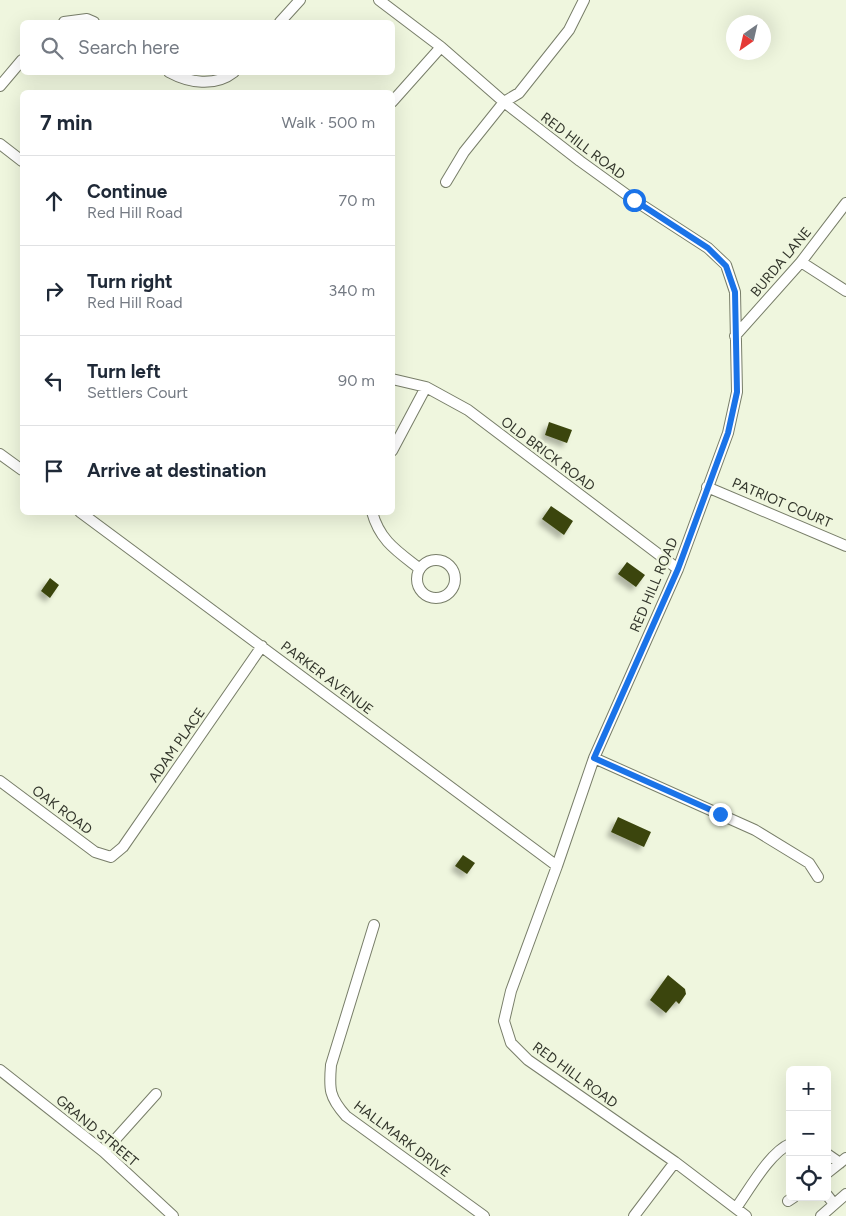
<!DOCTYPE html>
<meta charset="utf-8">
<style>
:root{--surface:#fff;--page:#f6f6f7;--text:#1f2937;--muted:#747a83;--line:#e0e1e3}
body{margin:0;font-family:Figtree,sans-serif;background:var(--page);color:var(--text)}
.controls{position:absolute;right:15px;bottom:15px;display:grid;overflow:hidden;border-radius:8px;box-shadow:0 5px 20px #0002}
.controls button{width:45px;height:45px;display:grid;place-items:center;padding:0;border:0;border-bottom:1px solid var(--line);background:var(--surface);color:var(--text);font:25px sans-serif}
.compass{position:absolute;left:726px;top:15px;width:45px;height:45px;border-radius:50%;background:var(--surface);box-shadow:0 5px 20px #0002;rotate:214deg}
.stop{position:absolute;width:15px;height:15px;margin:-11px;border:4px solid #1a73e8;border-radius:50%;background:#fff}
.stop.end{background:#1a73e8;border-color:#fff;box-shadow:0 1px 5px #0008}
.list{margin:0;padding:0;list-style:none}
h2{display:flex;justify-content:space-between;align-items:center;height:65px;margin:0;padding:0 20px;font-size:21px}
h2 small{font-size:16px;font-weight:400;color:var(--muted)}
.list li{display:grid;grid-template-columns:32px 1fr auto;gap:15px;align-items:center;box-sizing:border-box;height:90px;padding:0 20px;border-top:1px solid var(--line)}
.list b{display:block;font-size:19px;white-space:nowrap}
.list p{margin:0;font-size:16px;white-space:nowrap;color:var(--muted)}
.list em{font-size:16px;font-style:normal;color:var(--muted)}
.icon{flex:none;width:28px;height:28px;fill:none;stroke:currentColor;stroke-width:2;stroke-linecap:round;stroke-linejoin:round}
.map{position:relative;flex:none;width:846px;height:1216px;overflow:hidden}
.search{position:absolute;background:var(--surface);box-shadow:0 5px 20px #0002;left:20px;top:20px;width:375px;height:55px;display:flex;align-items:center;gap:12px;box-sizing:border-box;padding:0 18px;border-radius:8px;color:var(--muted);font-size:19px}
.panel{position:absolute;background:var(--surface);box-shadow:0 5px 20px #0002;left:20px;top:90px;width:375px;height:425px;border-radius:8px}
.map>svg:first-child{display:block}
</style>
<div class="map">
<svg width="846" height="1216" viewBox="0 0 846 1216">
<defs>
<filter id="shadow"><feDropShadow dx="-4.5" dy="4.5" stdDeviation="2.5" flood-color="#0004"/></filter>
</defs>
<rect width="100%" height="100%" fill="#eff6de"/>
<!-- building -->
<path fill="#3b450c" filter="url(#shadow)" d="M549,422L572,430L567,443L545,435Z
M551,506L573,521L564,535L542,519Z
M627,562L645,575L636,587L618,574Z
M50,578L59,585L50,598L41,591Z
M618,817L651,832L644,847L611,832Z
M463,855L475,863L467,874L455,866Z
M668,975L685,989L686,994L679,1004L676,1001L666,1013L650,1000Z"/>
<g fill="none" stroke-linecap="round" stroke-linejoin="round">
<defs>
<path id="minor" d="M379,0L441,47L504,102L580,161L634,200L708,248L726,265L735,292L737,392L728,433L678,569L594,758L557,866L511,991L504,1021L511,1043L528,1060L675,1162L746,1216
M64,22L87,19L94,22
M280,22L300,0
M169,72C189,83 215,87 234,72
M0,86L22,60
M392,102L441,47
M0,144L22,161
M446,182L464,152L504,102L519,93L569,30L584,0
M801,262L846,291
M735,336L801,262L846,203
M392,379L426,387L468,410L678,569
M392,451L426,387
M0,454L22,470
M707,487L846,546
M80,512L557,866
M372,512C380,541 397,551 420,569
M417 579a19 19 0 1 1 38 0a19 19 0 1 1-38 0Z
M594,758L755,830L809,863L818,877
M0,781L95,852L111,857L123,847L262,646
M374,925L331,1065C329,1089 329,1097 346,1116L484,1216
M0,1070L104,1152L173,1216
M104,1152L156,1094
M827,1154L840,1163
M827,1173L846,1158
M827,1195L834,1204
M788,1201L794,1197
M736,1208C749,1190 770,1152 790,1144
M634,1216L675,1162
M821,1216L846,1194"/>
</defs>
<!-- minor casing -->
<use href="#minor" stroke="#787e69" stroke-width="12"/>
<!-- minor -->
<use href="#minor" stroke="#fff" stroke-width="10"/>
</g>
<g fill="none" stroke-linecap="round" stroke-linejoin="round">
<!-- route -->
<path stroke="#1a73e8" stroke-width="6" d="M634,200L708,248L726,266L735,292L737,392L728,433L678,569L594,758L720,814"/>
</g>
<g text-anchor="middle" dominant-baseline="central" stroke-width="5" stroke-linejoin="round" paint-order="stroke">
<!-- street labels -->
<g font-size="14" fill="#33362c" stroke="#eff6de">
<text transform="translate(583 146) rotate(37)">RED HILL ROAD</text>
<text transform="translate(781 262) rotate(-50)">BURDA LANE</text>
<text transform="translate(548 454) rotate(37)">OLD BRICK ROAD</text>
<text transform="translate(782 503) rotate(23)">PATRIOT COURT</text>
<text transform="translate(654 585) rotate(-67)">RED HILL ROAD</text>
<text transform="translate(327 678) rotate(37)">PARKER AVENUE</text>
<text transform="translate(177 745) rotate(-55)">ADAM PLACE</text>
<text transform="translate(62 810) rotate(37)">OAK ROAD</text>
<text transform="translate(575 1075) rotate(36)">RED HILL ROAD</text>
<text transform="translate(97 1131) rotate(40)">GRAND STREET</text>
<text transform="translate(402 1139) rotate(37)">HALLMARK DRIVE</text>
</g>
</g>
</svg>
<div class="controls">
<button>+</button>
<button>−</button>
<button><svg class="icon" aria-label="locate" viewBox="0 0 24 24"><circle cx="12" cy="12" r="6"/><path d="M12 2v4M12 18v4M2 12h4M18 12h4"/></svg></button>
</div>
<svg class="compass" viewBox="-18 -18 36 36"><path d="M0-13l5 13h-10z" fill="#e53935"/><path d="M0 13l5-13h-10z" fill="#747a83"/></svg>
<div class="stop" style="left:634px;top:200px"></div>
<div class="stop end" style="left:720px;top:814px"></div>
<div class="search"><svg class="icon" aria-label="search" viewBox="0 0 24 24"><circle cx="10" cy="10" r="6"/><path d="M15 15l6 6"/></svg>Search here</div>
<section class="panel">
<h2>7 min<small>Walk · 500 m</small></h2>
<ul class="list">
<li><svg class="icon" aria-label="ahead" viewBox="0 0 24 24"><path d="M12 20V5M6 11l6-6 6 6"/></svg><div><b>Continue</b><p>Red Hill Road</p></div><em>70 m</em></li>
<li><svg class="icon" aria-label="right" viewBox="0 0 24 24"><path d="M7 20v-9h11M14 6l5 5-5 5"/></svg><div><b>Turn right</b><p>Red Hill Road</p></div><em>340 m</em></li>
<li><svg class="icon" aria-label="left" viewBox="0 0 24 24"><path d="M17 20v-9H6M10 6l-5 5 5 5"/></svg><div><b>Turn left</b><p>Settlers Court</p></div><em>90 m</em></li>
<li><svg class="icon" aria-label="arrive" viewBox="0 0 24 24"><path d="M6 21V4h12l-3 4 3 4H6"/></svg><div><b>Arrive at destination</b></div></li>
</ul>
</section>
</div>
